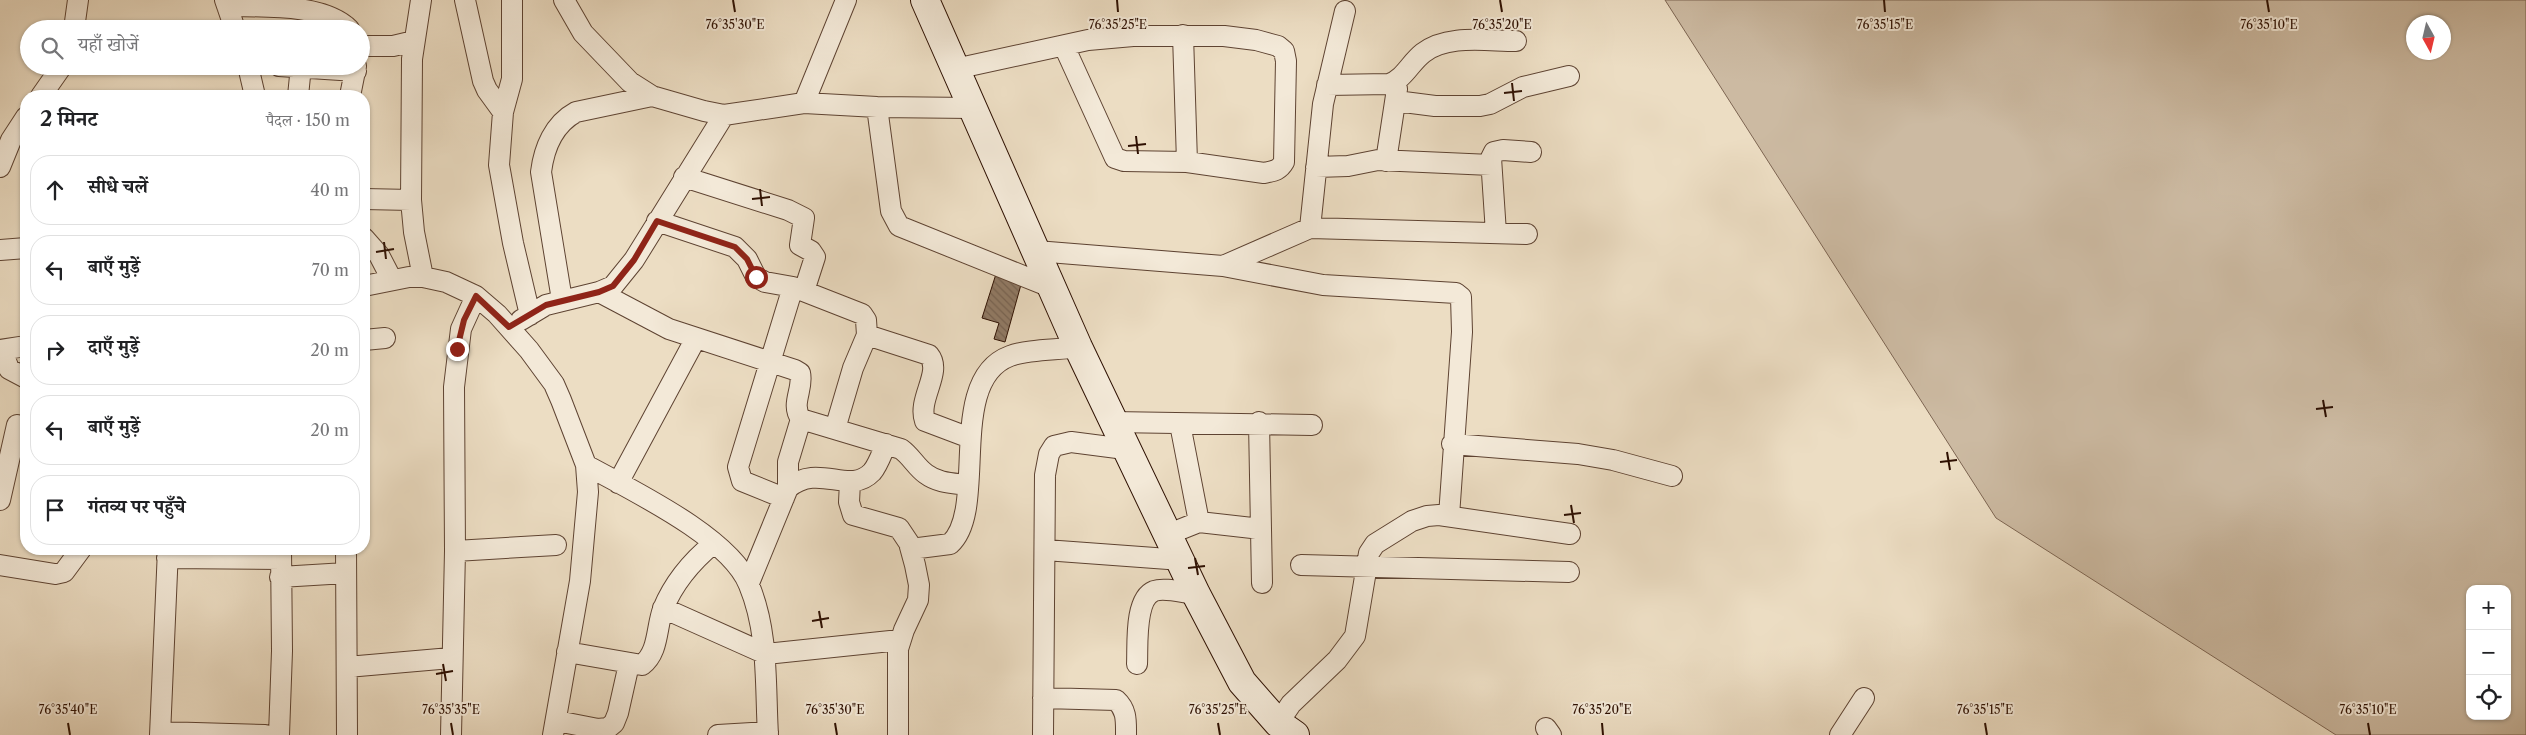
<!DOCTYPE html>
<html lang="hi">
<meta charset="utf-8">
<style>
:root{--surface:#fff;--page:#f6f6f6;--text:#202124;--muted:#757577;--line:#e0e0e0}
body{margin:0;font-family:"Libre Caslon Text","Noto Serif Devanagari",serif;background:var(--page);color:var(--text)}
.controls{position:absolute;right:15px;bottom:15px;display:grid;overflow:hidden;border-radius:10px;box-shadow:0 1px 4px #0004}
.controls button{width:45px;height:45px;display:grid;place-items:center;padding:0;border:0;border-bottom:1px solid var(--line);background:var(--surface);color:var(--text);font:25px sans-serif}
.compass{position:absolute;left:2406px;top:15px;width:45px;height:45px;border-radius:50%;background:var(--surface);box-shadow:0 1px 4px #0004;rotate:172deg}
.stop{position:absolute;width:15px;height:15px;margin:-11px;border:4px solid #8f2418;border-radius:50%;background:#fff}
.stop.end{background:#8f2418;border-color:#fff;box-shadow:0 1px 5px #0008}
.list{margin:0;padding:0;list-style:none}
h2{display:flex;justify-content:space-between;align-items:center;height:65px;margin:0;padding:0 20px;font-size:21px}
h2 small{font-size:16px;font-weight:400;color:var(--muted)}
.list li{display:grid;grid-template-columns:32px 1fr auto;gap:15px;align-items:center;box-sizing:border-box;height:70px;margin:0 10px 10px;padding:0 10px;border:1px solid var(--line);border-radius:20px}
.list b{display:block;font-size:19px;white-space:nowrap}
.list em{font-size:16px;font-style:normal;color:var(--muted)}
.icon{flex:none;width:28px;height:28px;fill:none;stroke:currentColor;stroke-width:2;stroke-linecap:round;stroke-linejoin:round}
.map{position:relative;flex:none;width:2526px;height:735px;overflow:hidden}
.search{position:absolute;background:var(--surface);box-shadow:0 1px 4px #0004;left:20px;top:20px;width:350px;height:55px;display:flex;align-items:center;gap:12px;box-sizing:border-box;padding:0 18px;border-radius:28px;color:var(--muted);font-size:19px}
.panel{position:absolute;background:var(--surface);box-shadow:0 1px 4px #0004;left:20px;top:90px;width:350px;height:465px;border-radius:20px}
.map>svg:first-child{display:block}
</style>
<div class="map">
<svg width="2526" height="735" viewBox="0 0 2526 735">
<defs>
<pattern id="building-back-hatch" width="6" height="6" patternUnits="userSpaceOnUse" patternTransform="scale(1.25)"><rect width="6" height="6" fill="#917b66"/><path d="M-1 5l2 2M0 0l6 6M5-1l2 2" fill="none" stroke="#776352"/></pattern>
</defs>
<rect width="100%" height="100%" fill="#ecddc3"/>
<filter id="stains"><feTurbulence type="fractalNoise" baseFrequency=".004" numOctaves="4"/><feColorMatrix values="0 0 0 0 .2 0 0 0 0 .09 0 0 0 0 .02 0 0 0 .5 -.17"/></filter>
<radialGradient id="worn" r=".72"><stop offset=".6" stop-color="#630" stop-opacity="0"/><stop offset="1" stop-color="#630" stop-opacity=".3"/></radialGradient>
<!-- green -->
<path fill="#ccbaa2" stroke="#7d6552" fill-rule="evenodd" d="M1665,0H2526V735H2336L1996,518ZM2414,22H2444V52H2414ZM2470,589H2507V716H2470Z"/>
<!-- building -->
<path fill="url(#building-back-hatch)" stroke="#2e1002" d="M996,274L1022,281L1005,342L994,339L999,323L982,318Z"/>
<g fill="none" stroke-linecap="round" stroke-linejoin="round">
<defs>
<path id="street" d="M225,0L235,29
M421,0L412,59L411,200L414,232L423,277
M465,0L483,81L487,90L503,112L499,165L513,243L530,315
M564,0L583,33L630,82L652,96L704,111L724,115L804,103L877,107L972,108
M227,6C261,7 323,3 349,29
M74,29L78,0
M1183,35L1187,162
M361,46H393L414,41
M248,66L255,96
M279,66L356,71
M955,69L1088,40L1133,36H1224L1256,40L1278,46L1284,51L1286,61L1284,162C1279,171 1273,171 1264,173L1187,162L1124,161L1115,158L1064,46
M1327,85L1389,84C1405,78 1410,63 1423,53C1447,34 1486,41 1516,41
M41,96L62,66
M298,96L301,66
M350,96L356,66
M1396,101L1435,106H1480L1490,104L1523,87L1569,76
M804,103L846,0
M877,107L891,211L899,226L1053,288
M503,112L512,79V0
M1386,161L1397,89
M0,167L11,140L26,117
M1316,167L1348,166L1378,160L1491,165
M684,177L788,210L804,218L800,245L811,251L815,257L804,291
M364,199L411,200
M657,221L735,247L747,259L756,277L765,282L793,287L862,314L866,320L867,335L853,368L835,429
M1310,228L1527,234
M1496,233L1491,158L1494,152L1503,150L1531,152
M364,238L379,255L392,280
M0,250L26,248
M1036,251L1223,266L1323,285L1456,293L1461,297L1462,332L1449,516
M1223,266L1310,228L1323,104L1345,11
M364,286L409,277H423L446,282L476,296L497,314L529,350L554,384L561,400L586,465L588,492L580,581L553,735
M599,292L669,329L795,370L800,373C804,389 790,404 801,419L901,449C911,456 916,467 926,474C938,483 952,483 967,485
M562,300L541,172C544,148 554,124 576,112L652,96
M521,320L546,305L599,292L613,286L634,260L724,115
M867,335L929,355C943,372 917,399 925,421L970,438
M364,340L385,338
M0,350L26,346
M2,350L9,369L26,378
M1112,422L1312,425
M1259,422L1262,583
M1180,424L1199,522
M1452,444L1578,454L1613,460L1672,476
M586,465C631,490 730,537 749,585C769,633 765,685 768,735
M850,482L849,502L853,515L899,528L909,543L915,565L919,585L918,600L904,630L898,649V735
M618,483L696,338
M788,488V462L801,419
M784,498L742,481L738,467L793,287
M0,500L17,425
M1169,534L1199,522L1261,529
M346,549L347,735
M911,549L950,544C989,509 945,380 1010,356C1028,349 1059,350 1078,347
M1045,550L1182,560
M455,551L556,545
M167,558L281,559
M0,565L55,574L64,572L81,549
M1301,565L1569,572
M280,577L346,573
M749,583L788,488C819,462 849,496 872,472C878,465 882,453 886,444
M663,608L766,654L900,640
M567,652L642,665C659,652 656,628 663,609C674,582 692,561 714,543
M1137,664C1138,646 1134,599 1154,591C1165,587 1184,593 1196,594
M347,667L451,658
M1043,698L1116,700C1127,710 1126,721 1126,735
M557,721L598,729L608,728L614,723L618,713L629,664
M1278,723L1291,704L1337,660L1355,636L1369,553L1375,544L1412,521L1427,516L1439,515L1570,534
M1546,728L1551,735
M161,732L265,735
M160,735L168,549
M279,735L282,651L281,549
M451,735L455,551L454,387L461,329L476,296
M718,735L768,732
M1043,735L1045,475L1049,454L1054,446L1071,442L1125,449
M1840,735L1864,698"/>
<path id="secondary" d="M925,0L1078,347L1196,594L1242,682L1278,723L1295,735"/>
</defs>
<!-- street casing -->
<use href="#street" stroke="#5e4332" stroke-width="22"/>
<!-- secondary casing -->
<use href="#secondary" stroke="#2e1002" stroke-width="30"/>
<!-- street -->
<use href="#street" stroke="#f3e9d8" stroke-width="20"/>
<!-- secondary -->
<use href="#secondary" stroke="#f3e9d8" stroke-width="28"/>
</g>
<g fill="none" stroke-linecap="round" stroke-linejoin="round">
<!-- route -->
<path stroke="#8f2418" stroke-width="6" d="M457,349L464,320L476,296L509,327L546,305L599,292L613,286L634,260L657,221L735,247L747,259L756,277"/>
</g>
<!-- ticks -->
<path fill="none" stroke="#2e1002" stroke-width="2" d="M733,0L735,12M1117,0L1118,12M1500,0L1502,12M1884,0L1885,12M2267,0L2269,12M1512,83L1514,101M1504,93L1522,91M1136,136L1138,154M1128,146L1146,144M760,189L762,206M752,199L770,197M384,242L386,259M376,252L394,249M2323,400L2326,417M2316,409L2333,407M1947,452L1950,470M1940,462L1957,460M1571,505L1574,523M1564,515L1581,513M1195,558L1198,575M1188,568L1205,566M819,611L822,628M812,621L829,618M443,664L446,681M436,674L453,671M68,723L70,735M451,723L453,735M835,723L837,735M1218,723L1220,735M1602,723L1603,735M1985,723L1987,735M2368,723L2370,735"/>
<g font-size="12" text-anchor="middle" fill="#2e1002" stroke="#f3e9d8" stroke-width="4" stroke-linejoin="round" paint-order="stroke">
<text x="735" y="29">76°35'30"E</text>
<text x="1118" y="29">76°35'25"E</text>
<text x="1502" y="29">76°35'20"E</text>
<text x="1885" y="29">76°35'15"E</text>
<text x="2269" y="29">76°35'10"E</text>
<text x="68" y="714">76°35'40"E</text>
<text x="451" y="714">76°35'35"E</text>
<text x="835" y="714">76°35'30"E</text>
<text x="1218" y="714">76°35'25"E</text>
<text x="1602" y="714">76°35'20"E</text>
<text x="1985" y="714">76°35'15"E</text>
<text x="2368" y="714">76°35'10"E</text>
</g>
<rect width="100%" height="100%" filter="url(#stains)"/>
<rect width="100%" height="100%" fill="url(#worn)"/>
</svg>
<div class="controls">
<button>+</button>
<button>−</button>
<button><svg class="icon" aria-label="locate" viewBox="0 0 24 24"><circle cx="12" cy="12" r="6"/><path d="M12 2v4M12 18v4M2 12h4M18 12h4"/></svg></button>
</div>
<svg class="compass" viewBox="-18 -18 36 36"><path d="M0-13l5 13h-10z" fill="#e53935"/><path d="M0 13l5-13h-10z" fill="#757577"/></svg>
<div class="stop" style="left:756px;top:277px"></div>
<div class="stop end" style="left:457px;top:349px"></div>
<div class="search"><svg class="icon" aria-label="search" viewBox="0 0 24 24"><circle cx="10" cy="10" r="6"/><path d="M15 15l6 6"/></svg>यहाँ खोजें</div>
<section class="panel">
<h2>2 मिनट<small>पैदल · 150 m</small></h2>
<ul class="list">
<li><svg class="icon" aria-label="ahead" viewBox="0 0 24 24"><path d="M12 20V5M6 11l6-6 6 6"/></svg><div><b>सीधे चलें</b></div><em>40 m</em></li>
<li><svg class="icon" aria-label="left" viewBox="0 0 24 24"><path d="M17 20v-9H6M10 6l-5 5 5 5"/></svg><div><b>बाएँ मुड़ें</b></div><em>70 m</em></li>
<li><svg class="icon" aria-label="right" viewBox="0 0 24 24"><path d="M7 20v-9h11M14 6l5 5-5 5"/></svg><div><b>दाएँ मुड़ें</b></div><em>20 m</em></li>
<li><svg class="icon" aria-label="left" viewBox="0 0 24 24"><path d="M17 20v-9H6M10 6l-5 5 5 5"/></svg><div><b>बाएँ मुड़ें</b></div><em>20 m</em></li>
<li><svg class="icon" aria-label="arrive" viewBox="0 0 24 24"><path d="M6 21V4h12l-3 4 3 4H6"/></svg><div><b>गंतव्य पर पहुँचे</b></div></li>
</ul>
</section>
</div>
